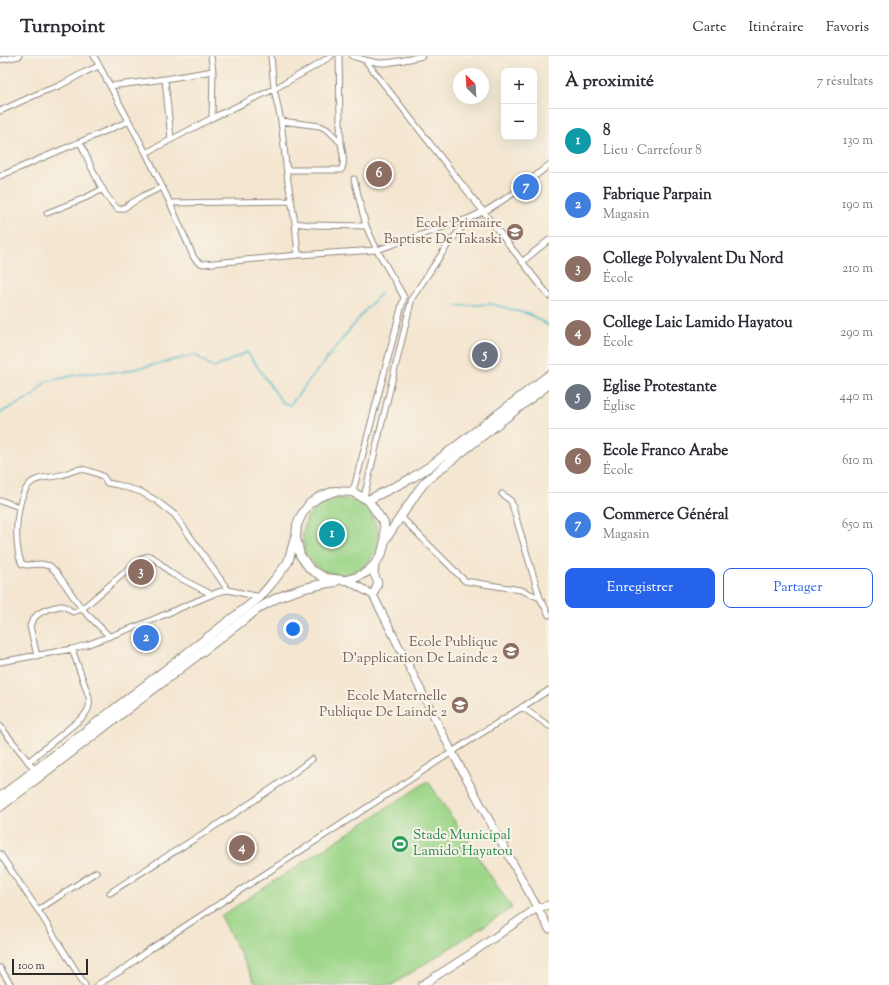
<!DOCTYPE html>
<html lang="fr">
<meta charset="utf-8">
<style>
:root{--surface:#fff;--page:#f2f2f3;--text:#2b2b33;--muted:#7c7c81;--line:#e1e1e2;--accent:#2563eb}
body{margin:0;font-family:"Sorts Mill Goudy",serif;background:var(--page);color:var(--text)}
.controls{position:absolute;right:12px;top:12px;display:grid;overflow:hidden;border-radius:8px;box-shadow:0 4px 16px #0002}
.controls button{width:36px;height:36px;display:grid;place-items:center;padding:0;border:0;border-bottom:1px solid var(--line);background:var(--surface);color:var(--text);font:20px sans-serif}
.compass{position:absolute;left:453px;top:12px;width:36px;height:36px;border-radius:50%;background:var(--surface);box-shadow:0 4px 16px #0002;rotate:335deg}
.scale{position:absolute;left:12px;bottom:10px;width:76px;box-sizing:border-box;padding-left:4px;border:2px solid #2b2b2b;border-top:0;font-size:11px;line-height:14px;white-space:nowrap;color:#2b2b2b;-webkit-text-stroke:3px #f7f3e8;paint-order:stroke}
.you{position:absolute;left:293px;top:573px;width:14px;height:14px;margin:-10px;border:3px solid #fff;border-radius:50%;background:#1a73e8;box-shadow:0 0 0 6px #1a73e833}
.badge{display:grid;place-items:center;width:26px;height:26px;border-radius:50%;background:var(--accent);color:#fff;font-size:13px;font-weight:700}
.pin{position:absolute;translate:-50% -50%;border:2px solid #fff;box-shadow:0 1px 4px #0006}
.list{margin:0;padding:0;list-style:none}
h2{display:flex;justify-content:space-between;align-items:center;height:52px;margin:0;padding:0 16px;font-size:17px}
h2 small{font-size:13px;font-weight:400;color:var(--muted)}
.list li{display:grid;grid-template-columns:26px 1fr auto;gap:12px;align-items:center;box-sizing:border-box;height:64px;padding:0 16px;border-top:1px solid var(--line)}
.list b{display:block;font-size:15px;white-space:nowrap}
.list p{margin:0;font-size:13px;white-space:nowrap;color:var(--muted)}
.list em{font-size:13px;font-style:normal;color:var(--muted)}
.actions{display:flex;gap:8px;padding:12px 16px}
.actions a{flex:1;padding:9px 0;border:1px solid var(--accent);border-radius:8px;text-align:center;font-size:14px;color:var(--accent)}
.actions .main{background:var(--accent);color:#fff}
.map{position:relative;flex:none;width:549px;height:929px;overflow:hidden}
header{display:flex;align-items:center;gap:24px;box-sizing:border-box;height:56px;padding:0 20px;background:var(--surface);border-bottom:1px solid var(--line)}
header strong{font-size:19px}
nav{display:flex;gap:22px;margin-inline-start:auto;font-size:14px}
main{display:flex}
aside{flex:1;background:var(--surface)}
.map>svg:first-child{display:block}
</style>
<header>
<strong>Turnpoint</strong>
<nav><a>Carte</a><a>Itinéraire</a><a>Favoris</a></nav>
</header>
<main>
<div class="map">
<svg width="549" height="929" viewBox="0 0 549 929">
<rect width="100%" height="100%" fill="#f7f3e8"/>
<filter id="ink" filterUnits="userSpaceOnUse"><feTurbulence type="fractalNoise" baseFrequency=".025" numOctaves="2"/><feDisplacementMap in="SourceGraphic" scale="8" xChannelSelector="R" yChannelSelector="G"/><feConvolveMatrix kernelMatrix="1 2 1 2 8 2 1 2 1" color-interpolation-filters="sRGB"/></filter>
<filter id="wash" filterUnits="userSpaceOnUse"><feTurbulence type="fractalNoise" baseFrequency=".012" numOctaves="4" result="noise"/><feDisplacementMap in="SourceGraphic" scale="16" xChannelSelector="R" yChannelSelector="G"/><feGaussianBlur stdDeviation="0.9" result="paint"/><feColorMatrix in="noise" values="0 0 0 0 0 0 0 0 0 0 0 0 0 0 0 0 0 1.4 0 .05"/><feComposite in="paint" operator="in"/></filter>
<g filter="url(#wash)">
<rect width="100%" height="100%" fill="#f4e6d0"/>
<!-- green -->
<path fill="#9dd689" stroke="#64805a" d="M339,442L358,446L369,454L377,471L379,480L377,493L367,508L355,517L341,519L323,515L313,507L305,498L302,480L307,461L322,449Z
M428,725L512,852L392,929H285L284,927L280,929H256L221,860Z"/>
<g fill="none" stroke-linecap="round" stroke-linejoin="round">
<!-- stream -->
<path stroke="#51bbce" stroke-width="1.5" d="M456,250L492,248L531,259L549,270
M0,357L34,339L45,326L85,317L121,316L195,299L214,312L247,296L282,346L290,349L363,257L381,237"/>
</g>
</g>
<g filter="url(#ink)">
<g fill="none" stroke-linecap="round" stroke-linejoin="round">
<defs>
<path id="minor" d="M94,0L146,97L170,147L194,202L198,206L203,208L298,199L377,194L470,162L489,153L514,137L549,109
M211,0L213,15L212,62
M271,0L274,33L281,65L288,126L295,167L311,169L366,170
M352,0C362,3 371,6 381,7C393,7 410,3 422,0
M0,4L19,0
M365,4L549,240
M165,23L171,83
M110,30L165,23L213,15
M0,55L42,36L59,30L85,16L99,10
M281,65L320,70L328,74L341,87
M80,86C89,105 102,140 118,153H122L145,139L162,131
M146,97L212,62L274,33L310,13L331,0
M287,114H341C346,106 342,95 341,87C339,58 340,29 339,0
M0,120L129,65
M170,147L291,145
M47,157L85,142L103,133
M295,167L298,199
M522,206L549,184
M352,436L355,428L404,241L377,194L366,170L354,123
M502,438L511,445L540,542
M364,441L412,242L449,187L469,163
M0,445H3L19,451
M401,461L465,525L521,534L540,542L549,559
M109,580L82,553L57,517L50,510L41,508L27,509L22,508C13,491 15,439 32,426C40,420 51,422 61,419C67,418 75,413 81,413C84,413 99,418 102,420C104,421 106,425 107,427L118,429L141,436L157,445L175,459L228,534
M37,600L30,570C34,558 44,553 56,551C59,550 63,550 65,551C68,552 70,555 73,556L82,553L137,506L145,501L150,500L155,503L172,518L211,538
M0,606L72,593L86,589L140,569L218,536L228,534L260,541
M522,651L549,670
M0,670L35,714
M28,706L83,661C89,653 90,651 89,641L72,593
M0,798L38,854L85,929
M110,837C177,792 248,753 312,703
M38,854L96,816
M0,912L11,929
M97,929L127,911L147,895L452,696L549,634"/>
<path id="tertiary" d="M347,524L373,539L452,696L549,873
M373,539L378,527L374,518L375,508
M422,929L472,897L537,852L549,849"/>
<path id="primary" d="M368,444L410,423L429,411L549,319
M385,484L384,467L368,444L352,436L335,435L319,441L309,448L302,458L297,469L296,482L300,499L310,513L325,522L343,524H347L357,521L367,516L375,508L382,497L385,484L418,435L425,426L449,406L549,328
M0,741L260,541L272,527L288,506L295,482
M0,751L250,559C255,555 260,551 266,548C287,535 311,530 335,526"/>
</defs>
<!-- minor casing -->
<use href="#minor" stroke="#90887e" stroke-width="7"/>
<!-- tertiary casing -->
<use href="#tertiary" stroke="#90887e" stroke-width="9"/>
<!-- primary casing -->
<use href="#primary" stroke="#90887e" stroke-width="10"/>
<!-- minor -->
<use href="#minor" stroke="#fff" stroke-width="5"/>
<!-- tertiary -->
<use href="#tertiary" stroke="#fff" stroke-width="7"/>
<!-- primary -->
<use href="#primary" stroke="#fff" stroke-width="8"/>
</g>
</g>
<!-- icons -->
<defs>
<symbol id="school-disc" viewBox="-11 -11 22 22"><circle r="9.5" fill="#8d6e63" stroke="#f7f3e8"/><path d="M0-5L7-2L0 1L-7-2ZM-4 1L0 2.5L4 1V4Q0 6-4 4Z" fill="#fff"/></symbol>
<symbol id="stadium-disc" viewBox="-11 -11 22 22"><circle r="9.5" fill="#2e9e5b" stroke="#f7f3e8"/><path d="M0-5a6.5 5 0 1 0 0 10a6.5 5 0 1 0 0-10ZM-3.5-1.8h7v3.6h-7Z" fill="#fff"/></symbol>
</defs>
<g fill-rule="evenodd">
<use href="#school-disc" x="505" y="166" width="20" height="20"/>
<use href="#school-disc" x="501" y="585" width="20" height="20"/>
<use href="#school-disc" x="450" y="639" width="20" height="20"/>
<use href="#stadium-disc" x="390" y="778" width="20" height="20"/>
</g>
<g text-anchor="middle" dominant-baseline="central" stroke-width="4" stroke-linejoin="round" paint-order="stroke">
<!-- education labels -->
<g font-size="14" fill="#785e54" stroke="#f7f3e8" text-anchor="end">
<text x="502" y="168">Ecole Primaire<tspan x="502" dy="16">Baptiste De Takaski</tspan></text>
<text x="498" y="587">Ecole Publique<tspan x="498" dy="16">D'application De Lainde 2</tspan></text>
<text x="447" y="641">Ecole Maternelle<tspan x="447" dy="16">Publique De Lainde 2</tspan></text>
</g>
<!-- leisure labels -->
<g font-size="14" fill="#27864d" stroke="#f7f3e8" text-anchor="start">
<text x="413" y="780">Stade Municipal<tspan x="413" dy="16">Lamido Hayatou</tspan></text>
</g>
</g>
</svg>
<div class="controls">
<button>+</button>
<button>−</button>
</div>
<svg class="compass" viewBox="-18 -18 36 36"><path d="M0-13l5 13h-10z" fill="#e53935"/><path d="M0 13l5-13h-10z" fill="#7c7c81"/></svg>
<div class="scale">100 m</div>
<div class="you"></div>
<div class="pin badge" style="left:332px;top:478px;background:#0f9aa8">1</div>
<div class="pin badge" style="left:146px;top:582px;background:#3f7fe0">2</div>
<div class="pin badge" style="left:141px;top:516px;background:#8d6e63">3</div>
<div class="pin badge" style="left:242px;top:792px;background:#8d6e63">4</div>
<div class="pin badge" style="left:485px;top:299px;background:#6b7280">5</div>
<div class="pin badge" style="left:379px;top:118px;background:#8d6e63">6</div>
<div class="pin badge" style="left:526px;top:131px;background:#3f7fe0">7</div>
</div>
<aside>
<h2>À proximité<small>7 résultats</small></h2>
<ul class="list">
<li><span class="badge" style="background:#0f9aa8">1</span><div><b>8</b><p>Lieu · Carrefour 8</p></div><em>130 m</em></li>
<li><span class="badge" style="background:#3f7fe0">2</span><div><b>Fabrique Parpain</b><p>Magasin</p></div><em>190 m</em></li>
<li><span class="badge" style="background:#8d6e63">3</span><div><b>College Polyvalent Du Nord</b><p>École</p></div><em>210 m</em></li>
<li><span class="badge" style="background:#8d6e63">4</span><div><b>College Laic Lamido Hayatou</b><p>École</p></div><em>290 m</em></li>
<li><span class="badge" style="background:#6b7280">5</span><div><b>Eglise Protestante</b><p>Église</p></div><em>440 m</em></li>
<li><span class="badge" style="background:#8d6e63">6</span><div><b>Ecole Franco Arabe</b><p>École</p></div><em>610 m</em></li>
<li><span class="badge" style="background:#3f7fe0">7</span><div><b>Commerce Général</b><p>Magasin</p></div><em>650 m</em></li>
</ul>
<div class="actions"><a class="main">Enregistrer</a><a>Partager</a></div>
</aside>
</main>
